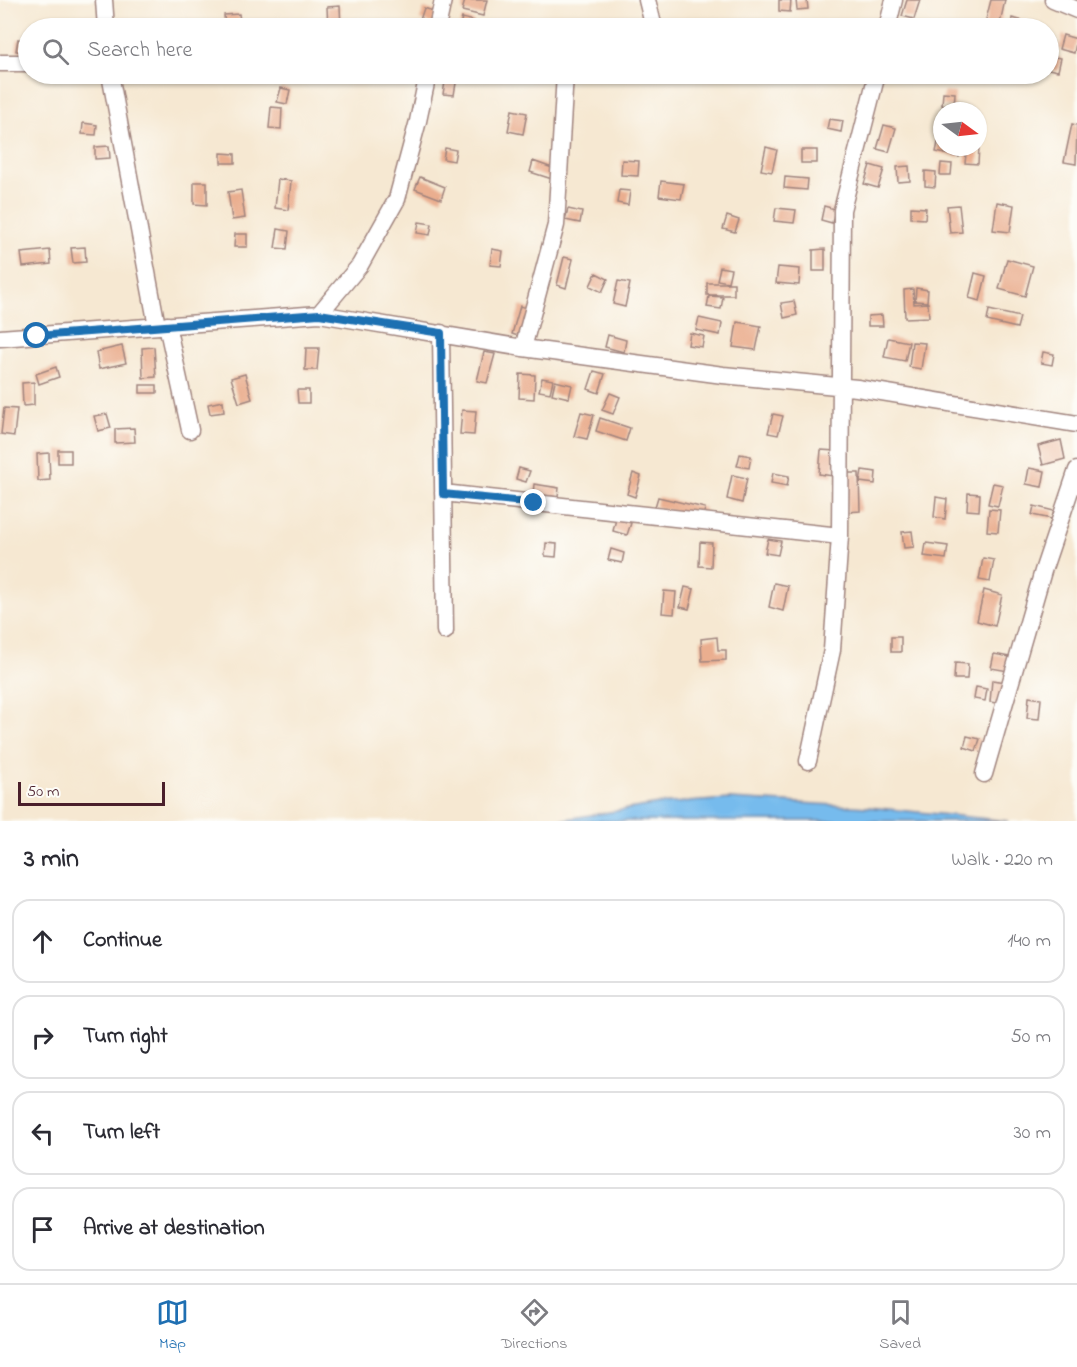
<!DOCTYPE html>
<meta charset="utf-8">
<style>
:root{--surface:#fff;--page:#f7f7f7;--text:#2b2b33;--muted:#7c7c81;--line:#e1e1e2;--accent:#1f6fb2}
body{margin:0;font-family:"Indie Flower",sans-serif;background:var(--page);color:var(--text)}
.compass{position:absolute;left:933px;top:102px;width:54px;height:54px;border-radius:50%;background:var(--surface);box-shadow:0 2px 4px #0004;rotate:105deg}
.scale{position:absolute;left:18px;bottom:15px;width:147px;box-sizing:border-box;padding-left:6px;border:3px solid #4a1f2b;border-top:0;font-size:16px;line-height:21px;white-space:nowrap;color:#4a1f2b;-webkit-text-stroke:4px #fdfcf7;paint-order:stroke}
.stop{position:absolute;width:18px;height:18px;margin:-14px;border:4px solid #1f6fb2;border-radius:50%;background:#fff}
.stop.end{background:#1f6fb2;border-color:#fff;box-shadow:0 2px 6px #0008}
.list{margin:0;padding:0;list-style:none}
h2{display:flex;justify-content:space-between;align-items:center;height:78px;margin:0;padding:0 24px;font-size:26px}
h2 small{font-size:20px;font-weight:400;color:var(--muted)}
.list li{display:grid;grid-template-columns:39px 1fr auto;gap:18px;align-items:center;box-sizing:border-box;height:84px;margin:0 12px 12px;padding:0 12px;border:2px solid var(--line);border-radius:18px}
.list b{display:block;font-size:22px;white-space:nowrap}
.list em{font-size:20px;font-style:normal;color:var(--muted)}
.icon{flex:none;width:33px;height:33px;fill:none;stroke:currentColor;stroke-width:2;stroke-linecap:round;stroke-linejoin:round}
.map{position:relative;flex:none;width:1077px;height:821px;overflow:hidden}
.search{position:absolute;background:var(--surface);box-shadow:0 2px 4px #0004;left:18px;right:18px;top:18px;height:66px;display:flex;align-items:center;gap:15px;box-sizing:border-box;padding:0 21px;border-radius:33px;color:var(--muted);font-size:22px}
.sheet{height:462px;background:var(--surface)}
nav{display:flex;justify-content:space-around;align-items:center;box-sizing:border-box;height:84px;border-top:2px solid var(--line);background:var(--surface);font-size:16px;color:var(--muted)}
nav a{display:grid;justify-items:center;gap:3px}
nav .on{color:var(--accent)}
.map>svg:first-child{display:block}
</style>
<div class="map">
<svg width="1077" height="821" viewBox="0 0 1077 821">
<rect width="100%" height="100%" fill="#fdfcf7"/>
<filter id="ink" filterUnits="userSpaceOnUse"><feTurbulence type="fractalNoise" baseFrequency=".0167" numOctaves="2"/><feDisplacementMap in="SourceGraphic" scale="12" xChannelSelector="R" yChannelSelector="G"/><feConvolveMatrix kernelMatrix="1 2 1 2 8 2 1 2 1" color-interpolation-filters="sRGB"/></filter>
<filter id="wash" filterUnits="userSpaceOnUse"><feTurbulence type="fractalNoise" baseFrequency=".008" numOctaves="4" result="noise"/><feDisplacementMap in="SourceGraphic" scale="24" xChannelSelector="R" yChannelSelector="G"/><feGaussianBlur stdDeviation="1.35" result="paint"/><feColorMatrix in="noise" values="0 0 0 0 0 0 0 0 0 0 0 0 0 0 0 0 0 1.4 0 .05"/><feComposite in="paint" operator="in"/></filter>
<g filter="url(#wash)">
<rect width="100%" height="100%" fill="#f6e8d2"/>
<!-- water -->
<path fill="#76bbed" stroke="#606d8c" stroke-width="1.5" d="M730,799L868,807L1008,821H554L659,804Z"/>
<g id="blocks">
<!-- building -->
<path fill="#eaae8f" d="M465,0H487L483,16L462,11Z
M779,0H791L790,12L779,11Z
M796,0H807L808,9L797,10Z
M907,0H920L914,19L902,16Z
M991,0H1005L999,28L984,27Z
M340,6L341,28H328L327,7Z
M424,8L436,12L433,24L420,20Z
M239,14L241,28H225L224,15Z
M462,18L474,21L471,28H459Z
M1012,18L1024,21L1023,28H1010Z
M524,23L525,28H505V25Z
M1063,35L1077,39L1074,53L1059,49Z
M18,39L28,41V53L16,51Z
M1048,56L1061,58L1058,71L1048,69Z
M446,76L457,77L454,95L443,94Z
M281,88L290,90L287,104L277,102Z
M943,92L955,93L954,107L942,105Z
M271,107L282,108L281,129L269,128Z
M512,110L527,113L523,134L508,131Z
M829,119L843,121L841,132L827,129Z
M83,123L97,125L96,135L82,134Z
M1072,124L1077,125L1076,164L1064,162Z
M884,125L896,128L889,152L877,149Z
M941,129L942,147H961L959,157L936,152Z
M109,146L110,158L95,159V147Z
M766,147L777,150L772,172L761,170Z
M967,147H979L978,164L965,163Z
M445,148L456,150L454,161L443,159Z
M801,150H817V163H801Z
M221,153L235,154V163H221Z
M622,160L639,161L638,176L621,175Z
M533,161L555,169L552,179L530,172Z
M941,163L952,164L951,175H940Z
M870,165L884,169L878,188L864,184Z
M909,166L910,181L898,182L897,167Z
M925,171L936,172L935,187L925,186Z
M420,177L445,187L441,199L415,189Z
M785,177L808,179L807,190L784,188Z
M278,179L291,181L288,210L275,208Z
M661,181L684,184L681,199L659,196Z
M194,182H207V205L194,204Z
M241,190L245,218L232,220L228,192Z
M619,190L630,191L628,205L617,203Z
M997,202L1014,205L1010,232L993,230Z
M959,205L962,232L950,233L947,206Z
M824,206L835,209L832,223L821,220Z
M911,207L926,208L925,219L911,218Z
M776,208L796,210L794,223L774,221Z
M568,209L582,212L580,223L565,220Z
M727,216L739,220L735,232L723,229Z
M419,222L432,224L430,235L417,233Z
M278,229L289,231L287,249L275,248Z
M235,234H247V247H234Z
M85,247L86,262L73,263L71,248Z
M492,249L503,251L501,266L490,265Z
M825,249V271H813V250Z
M50,250L51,264L23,267L21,253Z
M564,257L573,259L566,288L557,285Z
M1007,259L1033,266L1025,296L999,289Z
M720,267L731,269L728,282L717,280Z
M778,267L800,269L799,285L776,283Z
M596,273L608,279L602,292L590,286Z
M975,273L986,276L980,301L969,298Z
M618,281L630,283L625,307L613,304Z
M707,283H734V295H707Z
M916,288L928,290L927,302L915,301Z
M913,289L914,304L928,303L929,317L905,318L904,290Z
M709,296L723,297L721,309L707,307Z
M794,301L797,315L784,318L781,303Z
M520,306L536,311L527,339L512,334Z
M989,310L1020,317L1017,328L987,321Z
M882,315L883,326H868V316Z
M699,318L722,323L720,335L696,330Z
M737,322L761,326L756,350L733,347Z
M690,333L704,336L702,347L688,345Z
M608,335L626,340L624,352L605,347Z
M888,338L909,342L905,361L884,357Z
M912,342L925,343L921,369L909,367Z
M122,346L126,363L99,369L96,352Z
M154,347L156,377L143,378L142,348Z
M306,348H319L317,370H305Z
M484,352L495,354L487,383L477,381Z
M1043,352L1054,354L1052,365L1041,363Z
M56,367L59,377L39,384L36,374Z
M594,371L605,374L599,393L588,389Z
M245,374L252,399L239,403L231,378Z
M520,374L535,375L534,399L519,398Z
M542,378L553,380L550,393L539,391Z
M555,381L572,385L569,398L552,394Z
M34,382V405L23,406L22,383Z
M140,385H157V393H140Z
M297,390H309V403H298Z
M610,393L620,397L613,414L602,410Z
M223,401L224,412L210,414L208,404Z
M4,408L17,409L14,436L1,434Z
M462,410L476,411L474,435L460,434Z
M581,412L594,415L587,439L574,436Z
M107,414L111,428L98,431L94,416Z
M773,414L783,416L778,435L768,433Z
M600,418L630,428L626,441L596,431Z
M134,428L135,442L115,443V429Z
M1061,440L1065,459L1043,465L1038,446Z
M58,450H71V463H58Z
M821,450L835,451L833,476L819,474Z
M49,453L50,480L38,481L37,454Z
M740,454L751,456L749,468L737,466Z
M519,468L530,471L526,482L516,479Z
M1029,468L1045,471L1042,487L1026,484Z
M862,470L876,472L875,484L860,482Z
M633,473L641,476L635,497L627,494Z
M773,473L789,476L787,486L771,483Z
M847,473H859L860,511L847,512Z
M732,475L747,478L742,503L727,499Z
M993,483L1003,485L998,506L988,504Z
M534,484L559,488L558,497L533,494Z
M968,493L980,494L979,511L967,510Z
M658,497L705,508L703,519L655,507Z
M936,497L947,499L945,519L934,517Z
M1034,506L1054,511L1052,519L1032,515Z
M989,509L1000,510L998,532L987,531Z
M616,519L631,523L627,535L613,531Z
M912,531L914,547L904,548L902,532Z
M768,539L781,541L778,555L765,553Z
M700,542L712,543L711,567L699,566Z
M546,543L557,544L556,557L545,556Z
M926,543L948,546L946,559L924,556Z
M611,549L624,553L622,563L608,560Z
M983,558L994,560L990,582L979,580Z
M774,583L788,586L783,611L769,607Z
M685,587L694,589L689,609L680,607Z
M984,590L1002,595L995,626L977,621Z
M664,591L676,592L674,614L662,613Z
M717,637L718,650H726V660L702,661L701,639Z
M891,637H901V652H891Z
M994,654L1010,657L1008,671L991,668Z
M955,663L968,664L967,679H954Z
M992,680L1005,682L1003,704L990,702Z
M976,687L987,689L985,701L974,699Z
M1029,697L1041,699L1039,719L1027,718Z
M967,736L980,739L976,751L964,747Z"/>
</g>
</g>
<g filter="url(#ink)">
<use href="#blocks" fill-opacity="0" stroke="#a0847e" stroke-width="1.5"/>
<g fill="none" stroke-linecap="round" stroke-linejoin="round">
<defs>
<path id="street" d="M104,0L106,28
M647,0L654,28
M1053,0L1077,10
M437,28L443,0
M887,28L894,0
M0,63H28
M110,74L157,326
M319,314L360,265L397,199L418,121L428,74
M167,325L190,430
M441,333L445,631
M0,338L319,314L523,348L723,375L857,388L1077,424
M523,348L556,225L565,74
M443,493L840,536
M808,761L832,650L840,536L842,210L877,74
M984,774L1043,571L1077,470"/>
</defs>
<!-- street casing -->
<use href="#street" stroke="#a0847e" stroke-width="19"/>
<!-- street -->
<use href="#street" stroke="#fff" stroke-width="16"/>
</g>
</g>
<g fill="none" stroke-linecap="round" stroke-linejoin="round" filter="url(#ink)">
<!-- route -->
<path stroke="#1f6fb2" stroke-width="8" d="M37,336L319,314L441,333L443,494L534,503"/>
</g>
</svg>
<svg class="compass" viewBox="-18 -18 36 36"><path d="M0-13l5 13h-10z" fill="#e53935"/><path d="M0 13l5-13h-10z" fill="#7c7c81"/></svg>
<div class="scale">50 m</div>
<div class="stop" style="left:37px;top:336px"></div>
<div class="stop end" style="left:534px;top:503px"></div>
<div class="search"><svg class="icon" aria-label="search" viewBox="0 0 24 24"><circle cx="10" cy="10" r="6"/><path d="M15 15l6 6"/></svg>Search here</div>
</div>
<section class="sheet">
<h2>3 min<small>Walk · 220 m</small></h2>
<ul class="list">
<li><svg class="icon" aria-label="ahead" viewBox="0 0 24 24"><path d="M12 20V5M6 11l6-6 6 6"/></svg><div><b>Continue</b></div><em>140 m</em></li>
<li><svg class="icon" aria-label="right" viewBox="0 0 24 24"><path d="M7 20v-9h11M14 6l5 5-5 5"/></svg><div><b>Turn right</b></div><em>50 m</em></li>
<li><svg class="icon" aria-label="left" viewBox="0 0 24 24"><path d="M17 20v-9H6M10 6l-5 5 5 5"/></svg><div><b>Turn left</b></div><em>30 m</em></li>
<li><svg class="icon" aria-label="arrive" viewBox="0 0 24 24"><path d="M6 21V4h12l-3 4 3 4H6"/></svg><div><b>Arrive at destination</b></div></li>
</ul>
</section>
<nav>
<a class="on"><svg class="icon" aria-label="map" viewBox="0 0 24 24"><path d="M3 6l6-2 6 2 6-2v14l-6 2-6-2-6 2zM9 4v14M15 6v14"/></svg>Map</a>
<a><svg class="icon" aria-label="directions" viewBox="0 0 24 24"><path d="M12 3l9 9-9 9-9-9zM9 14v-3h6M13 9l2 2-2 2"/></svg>Directions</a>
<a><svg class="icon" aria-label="saved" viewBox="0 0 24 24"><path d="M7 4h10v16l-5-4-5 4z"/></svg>Saved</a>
</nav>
